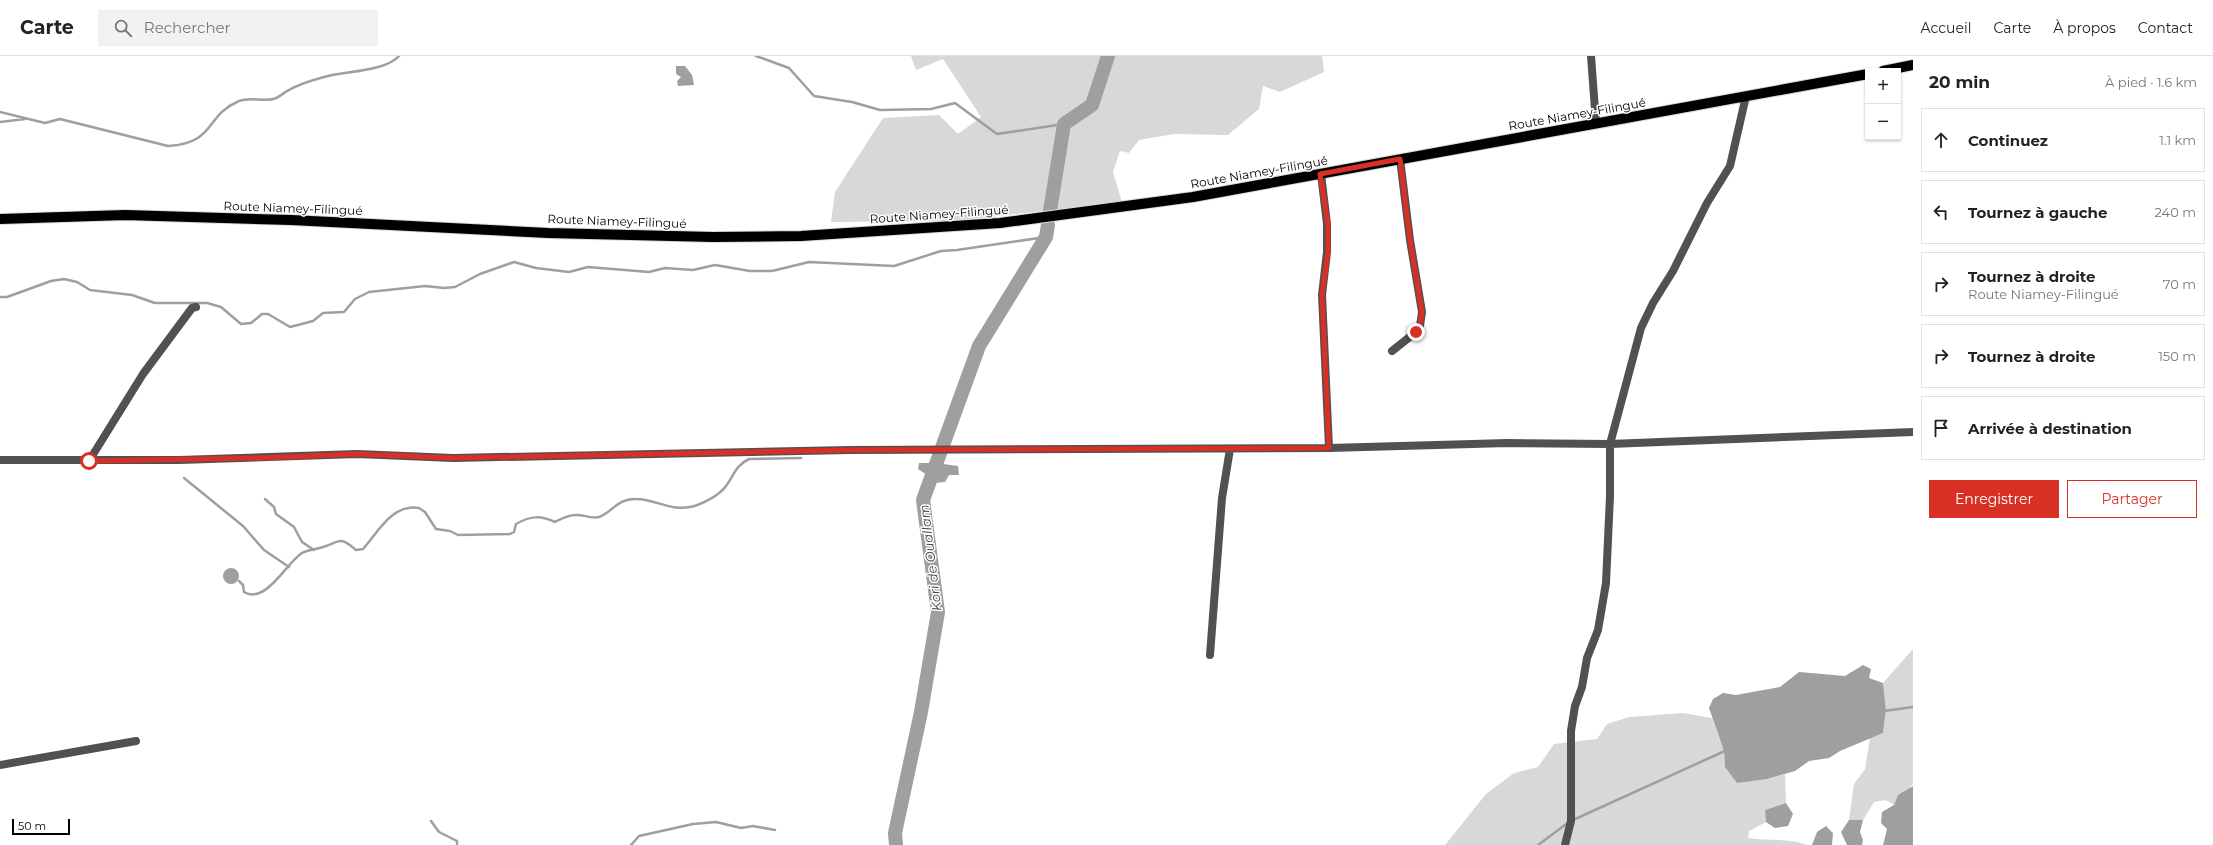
<!DOCTYPE html>
<html lang="fr">
<meta charset="utf-8">
<style>
:root{--surface:#fff;--page:#f2f2f2;--text:#222;--muted:#767676;--line:#e0e0e0;--accent:#d93025}
body{margin:0;font-family:Montserrat,sans-serif;background:var(--page);color:var(--text)}
.controls{position:absolute;right:12px;top:12px;display:grid;overflow:hidden;border-radius:0px;box-shadow:0 1px 3px #0004}
.controls button{width:36px;height:36px;display:grid;place-items:center;padding:0;border:0;border-bottom:1px solid var(--line);background:var(--surface);color:var(--text);font:20px sans-serif}
.scale{position:absolute;left:12px;bottom:10px;width:58px;box-sizing:border-box;padding-left:4px;border:2px solid #000;border-top:0;font-size:11px;line-height:14px;white-space:nowrap;color:#000;-webkit-text-stroke:3px #fff;paint-order:stroke}
.stop{position:absolute;width:12px;height:12px;margin:-9px;border:3px solid #d93025;border-radius:50%;background:#fff}
.stop.end{background:#d93025;border-color:#fff;box-shadow:0 1px 4px #0008}
.list{margin:0;padding:0;list-style:none}
h2{display:flex;justify-content:space-between;align-items:center;height:52px;margin:0;padding:0 16px;font-size:17px}
h2 small{font-size:13px;font-weight:400;color:var(--muted)}
.list li{display:grid;grid-template-columns:26px 1fr auto;gap:12px;align-items:center;box-sizing:border-box;height:64px;margin:0 8px 8px;padding:0 8px;border:1px solid var(--line);border-radius:0px}
.list b{display:block;font-size:15px;white-space:nowrap}
.list p{margin:0;font-size:13px;white-space:nowrap;color:var(--muted)}
.list em{font-size:13px;font-style:normal;color:var(--muted)}
.actions{display:flex;gap:8px;padding:12px 16px}
.actions a{flex:1;padding:9px 0;border:1px solid var(--accent);border-radius:0px;text-align:center;font-size:14px;color:var(--accent)}
.actions .main{background:var(--accent);color:#fff}
.icon{flex:none;width:22px;height:22px;fill:none;stroke:currentColor;stroke-width:2;stroke-linecap:round;stroke-linejoin:round}
.map{position:relative;flex:none;width:1913px;height:789px;overflow:hidden}
header{display:flex;align-items:center;gap:24px;box-sizing:border-box;height:56px;padding:0 20px;background:var(--surface);border-bottom:1px solid var(--line)}
header strong{font-size:19px}
nav{display:flex;gap:22px;margin-inline-start:auto;font-size:14px}
.search{width:280px;height:36px;background:var(--page);display:flex;align-items:center;gap:10px;box-sizing:border-box;padding:0 14px;border-radius:0px;color:var(--muted);font-size:15px}
main{display:flex}
aside{flex:1;background:var(--surface)}
.map>svg:first-child{display:block}
</style>
<header>
<strong>Carte</strong>
<div class="search"><svg class="icon" aria-label="search" viewBox="0 0 24 24"><circle cx="10" cy="10" r="6"/><path d="M15 15l6 6"/></svg>Rechercher</div>
<nav><a>Accueil</a><a>Carte</a><a>À propos</a><a>Contact</a></nav>
</header>
<main>
<div class="map">
<svg width="1913" height="789" viewBox="0 0 1913 789">
<rect width="100%" height="100%" fill="#fff"/>
<!-- green -->
<path fill="#d8d8d8" d="M911,0H1322L1324,16L1280,36L1263,30L1259,53L1228,79L1174,78L1139,84L1129,97L1120,95L1113,116L1122,146L954,165L831,166L835,136L883,62L939,59L958,78L981,61L943,3L916,14Z
M1913,593V727C1907,738 1900,734 1894,749L1886,744L1874,746L1863,764H1849L1854,728L1865,713L1870,682L1883,677L1886,654L1883,627Z
M1683,657L1712,662L1724,695L1725,711L1767,723L1785,718L1786,747L1765,754L1766,766L1749,775L1748,782C1767,785 1790,782 1807,789H1445L1486,738L1514,717L1538,711L1554,688L1597,683L1607,668L1629,661Z"/>
<!-- water -->
<path fill="#9f9f9f" d="M676,10H685L692,19L694,29L678,30L677,25L681,21L676,18Z
M919,407H936L958,410L959,419H949L945,426L934,427L930,421L918,413Z
M223 520a8 8 0 1 1 16 0a8 8 0 1 1-16 0Z
M1863,609L1871,613L1869,622L1883,627L1886,654L1883,677L1840,695L1829,702L1809,705L1795,715L1767,723L1737,727L1725,711L1724,695L1709,652L1713,643L1723,637L1736,639L1780,631L1799,616L1845,620Z
M1913,730V789H1883L1887,773L1881,767L1882,756L1894,749L1898,739Z
M1786,747L1793,758L1788,770L1775,772L1766,766L1765,754Z
M1849,764H1863L1860,776L1863,784L1862,789H1847L1841,776Z
M1826,770L1833,777L1832,789H1812L1817,776Z"/>
<g fill="none" stroke-linecap="round" stroke-linejoin="round">
<!-- stream -->
<path stroke="#9f9f9f" stroke-width="2.5" d="M756,0L789,12L814,40L852,46L880,54L931,53L955,47L997,78L1064,68
M0,56L45,67L60,63L168,90C216,87 205,60 237,46C248,40 262,46 273,43C279,42 284,36 289,34C299,28 313,24 324,21C344,15 385,16 399,0
M0,66L25,63
M0,241H7L51,225L64,223L77,226L90,234L132,239L155,247H207L221,251L241,268L251,267L262,258H268L290,271L313,265L323,257L344,256L355,243L369,236L425,230L444,232L455,231L480,218L514,206L536,212L569,216L588,211L649,216L665,212L693,214L715,209L750,215H772L809,206L894,210L941,195L957,194L1046,181
M184,422L243,470L264,494L289,511
M265,443L274,451L276,458L294,471L302,486L314,494
M239,525L243,529L244,536C266,549 287,506 302,497C308,494 317,493 323,491C341,485 340,480 356,494L363,493C379,475 392,448 419,452L425,456L436,473L450,475L458,479L510,478L514,476L516,468C530,460 540,459 555,466C561,463 568,459 575,459C583,458 590,463 599,461C612,457 617,442 636,443C654,443 671,455 690,451C701,449 720,439 726,430C734,419 736,409 749,403L801,402
M1884,655L1913,651
M1573,764L1727,694
M431,765L439,776L457,785V789
M631,789L639,780L693,768L716,766L741,772L753,770L775,774
M1538,789L1569,766"/>
<!-- river -->
<path stroke="#9f9f9f" stroke-width="14" d="M1050,155L1064,68L1092,49L1108,0
M896,789L895,777L921,656L938,556L923,444L979,290L1046,181L1048,169"/>
<defs>
<path id="primary" d="M1883,15L1913,9
M0,163L125,159L291,164L548,177L713,181L801,180L1000,167L1193,141L1868,18"/>
</defs>
<!-- primary casing -->
<use href="#primary" stroke="#dbdbdb" stroke-width="12"/>
<!-- street -->
<path stroke="#515151" stroke-width="8" d="M1591,0L1596,67
M1321,118L1327,168V196L1322,239L1329,392
M1392,295L1416,276L1420,270L1422,256L1410,184L1400,103
M0,404H179L357,398L453,402L850,394L1329,392L1508,387L1610,388L1913,376
M89,405L143,318L192,252L196,251
M1210,599L1222,442L1230,393
M0,709L136,685
M1565,789L1571,765V675L1575,650L1582,631L1587,602L1598,574L1606,527L1610,440V388L1641,272L1653,247L1673,215L1707,147L1730,110L1746,40"/>
<!-- primary -->
<use href="#primary" stroke="#000" stroke-width="10"/>
</g>
<g fill="none" stroke-linecap="round" stroke-linejoin="round">
<!-- route -->
<path stroke="#d93025" stroke-width="5" d="M89,405L260,402L357,398L453,402L850,394L1329,392L1322,239L1328,196V168L1320,118L1400,103L1410,184L1422,256L1420,270L1416,276"/>
</g>
<g text-anchor="middle" dominant-baseline="central" stroke-width="3" stroke-linejoin="round" paint-order="stroke">
<!-- street labels -->
<g font-size="12" fill="#000" stroke="#fff">
<text transform="translate(1577 58) rotate(-10)">Route Niamey-Filingué</text>
<text transform="translate(1259 116) rotate(-10)">Route Niamey-Filingué</text>
<text transform="translate(293 152) rotate(2)">Route Niamey-Filingué</text>
<text transform="translate(939 158) rotate(-4)">Route Niamey-Filingué</text>
<text transform="translate(617 165) rotate(2)">Route Niamey-Filingué</text>
</g>
<!-- water labels -->
<g font-size="13" font-style="italic" fill="#404040" stroke="#fff">
<text transform="translate(930 502) rotate(-97)">Kori de Ouallam</text>
</g>
</g>
</svg>
<div class="controls">
<button>+</button>
<button>−</button>
</div>
<div class="scale">50 m</div>
<div class="stop" style="left:89px;top:405px"></div>
<div class="stop end" style="left:1416px;top:276px"></div>
</div>
<aside>
<h2>20 min<small>À pied · 1.6 km</small></h2>
<ul class="list">
<li><svg class="icon" aria-label="ahead" viewBox="0 0 24 24"><path d="M12 20V5M6 11l6-6 6 6"/></svg><div><b>Continuez</b></div><em>1.1 km</em></li>
<li><svg class="icon" aria-label="left" viewBox="0 0 24 24"><path d="M17 20v-9H6M10 6l-5 5 5 5"/></svg><div><b>Tournez à gauche</b></div><em>240 m</em></li>
<li><svg class="icon" aria-label="right" viewBox="0 0 24 24"><path d="M7 20v-9h11M14 6l5 5-5 5"/></svg><div><b>Tournez à droite</b><p>Route Niamey-Filingué</p></div><em>70 m</em></li>
<li><svg class="icon" aria-label="right" viewBox="0 0 24 24"><path d="M7 20v-9h11M14 6l5 5-5 5"/></svg><div><b>Tournez à droite</b></div><em>150 m</em></li>
<li><svg class="icon" aria-label="arrive" viewBox="0 0 24 24"><path d="M6 21V4h12l-3 4 3 4H6"/></svg><div><b>Arrivée à destination</b></div></li>
</ul>
<div class="actions"><a class="main">Enregistrer</a><a>Partager</a></div>
</aside>
</main>
